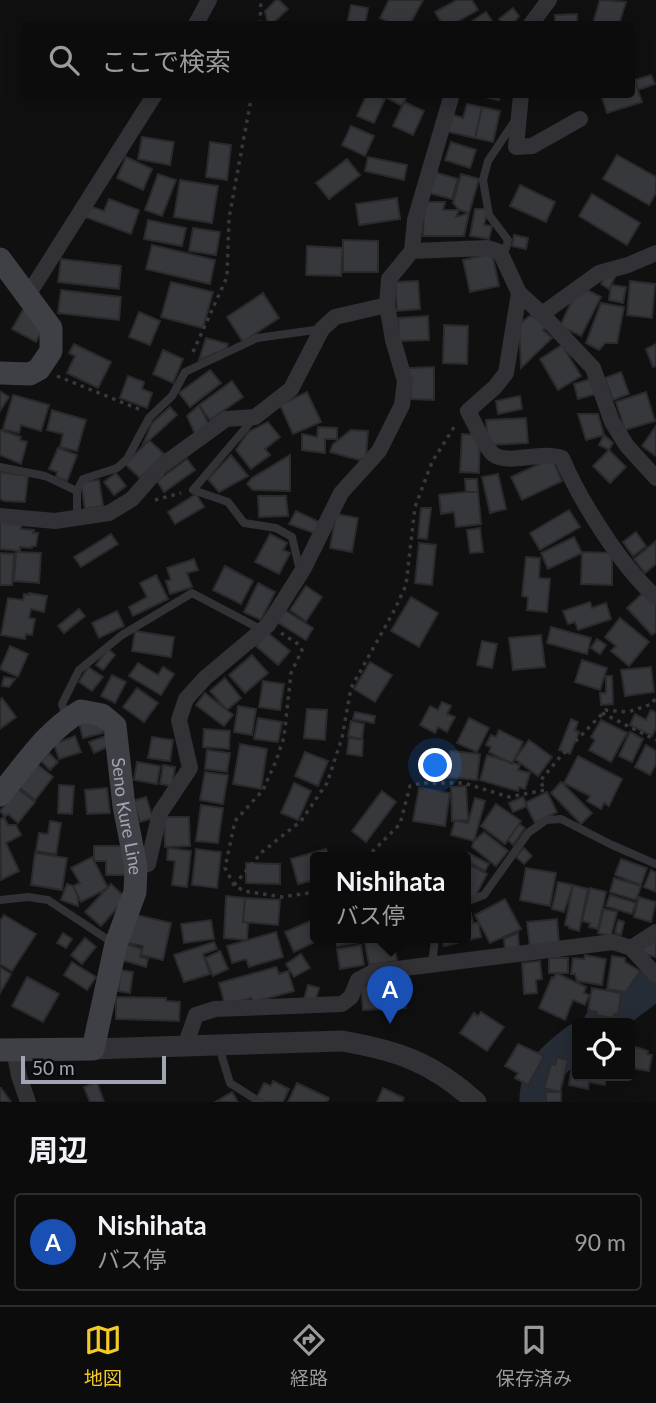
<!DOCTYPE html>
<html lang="ja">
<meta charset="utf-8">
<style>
:root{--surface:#0c0c0d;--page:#1a1a1b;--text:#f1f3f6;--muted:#9a9b9d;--line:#2c2c2e;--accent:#f3ca26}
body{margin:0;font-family:Lato,"Noto Sans JP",sans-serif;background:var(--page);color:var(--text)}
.controls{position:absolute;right:21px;bottom:21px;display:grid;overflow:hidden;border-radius:7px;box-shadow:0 4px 18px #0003}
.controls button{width:63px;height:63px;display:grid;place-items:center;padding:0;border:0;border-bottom:2px solid var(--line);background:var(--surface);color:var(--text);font:35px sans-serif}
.scale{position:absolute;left:21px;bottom:18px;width:145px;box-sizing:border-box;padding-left:7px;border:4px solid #a1a4b2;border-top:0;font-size:19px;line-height:24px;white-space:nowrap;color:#a1a4b2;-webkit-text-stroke:5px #0b0b0c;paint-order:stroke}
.you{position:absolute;left:436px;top:766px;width:24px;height:24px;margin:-18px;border:5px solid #fff;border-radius:50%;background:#1a73e8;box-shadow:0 0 0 10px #1a73e833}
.badge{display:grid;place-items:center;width:46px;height:46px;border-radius:50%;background:var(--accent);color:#fff;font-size:23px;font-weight:700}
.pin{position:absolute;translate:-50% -58px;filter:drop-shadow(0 2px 4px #0008)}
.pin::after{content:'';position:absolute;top:37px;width:24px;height:21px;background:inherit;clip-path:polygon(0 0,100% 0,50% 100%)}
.popup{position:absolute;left:310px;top:852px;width:161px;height:91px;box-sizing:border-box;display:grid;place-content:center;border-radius:7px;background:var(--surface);filter:drop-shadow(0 2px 5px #0005);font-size:23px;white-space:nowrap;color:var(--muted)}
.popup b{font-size:26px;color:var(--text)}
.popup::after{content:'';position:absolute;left:50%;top:100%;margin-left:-14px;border:14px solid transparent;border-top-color:var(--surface)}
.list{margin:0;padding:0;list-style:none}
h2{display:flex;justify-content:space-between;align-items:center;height:91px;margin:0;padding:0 28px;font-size:30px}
h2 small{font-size:23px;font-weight:400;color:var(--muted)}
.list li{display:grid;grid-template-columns:46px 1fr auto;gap:21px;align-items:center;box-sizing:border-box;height:98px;margin:0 14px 14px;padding:0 14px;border:2px solid var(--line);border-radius:7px}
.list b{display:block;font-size:26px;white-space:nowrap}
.list p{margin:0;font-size:23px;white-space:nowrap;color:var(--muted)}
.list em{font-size:23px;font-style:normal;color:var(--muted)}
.icon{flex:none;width:38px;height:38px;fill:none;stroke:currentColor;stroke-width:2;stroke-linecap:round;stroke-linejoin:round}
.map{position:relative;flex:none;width:656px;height:1102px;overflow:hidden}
.search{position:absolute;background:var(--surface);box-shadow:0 4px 18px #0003;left:21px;right:21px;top:21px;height:77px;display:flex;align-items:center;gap:18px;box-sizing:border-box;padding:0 24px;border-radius:7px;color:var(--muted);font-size:26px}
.sheet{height:203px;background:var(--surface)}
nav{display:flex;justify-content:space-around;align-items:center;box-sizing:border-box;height:98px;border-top:2px solid var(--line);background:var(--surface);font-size:19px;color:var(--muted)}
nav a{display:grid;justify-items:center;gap:4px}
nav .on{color:var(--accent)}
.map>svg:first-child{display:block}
</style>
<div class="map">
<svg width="656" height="1102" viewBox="0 0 656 1102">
<rect width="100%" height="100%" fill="#101011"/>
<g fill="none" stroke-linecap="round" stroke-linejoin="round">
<!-- river -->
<path stroke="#262c35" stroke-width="35" d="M601,1023L656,982
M537,1102C536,1073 556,1057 577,1041"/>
</g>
<!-- building -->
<path fill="#37383c" stroke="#2a2a2d" stroke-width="2" d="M276,0H279L288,9L272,24H268L265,11Z
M389,0H423L410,24H393L380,18Z
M457,0H472L478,10L453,24H442L435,12Z
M600,0L626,2L619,24L593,23Z
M351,5L368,8L365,24H347Z
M513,8L519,16L513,24H503L499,19Z
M486,12L494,24H469V23Z
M577,14V24H555V15Z
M633,75L642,102L607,113L601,94H632Z
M651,75L655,84L638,90L635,80Z
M367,94H374L385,99L374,123L357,116Z
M380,94H408L402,106Z
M471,94H499V100Z
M404,102L424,111L413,135L393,126Z
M467,104L482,107L475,138L445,131L450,114L463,118Z
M482,107L500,111L493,142L475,138Z
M351,126L374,136L365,156L342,145Z
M142,137L174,142L170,165L138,159Z
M210,142L231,145L227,180L206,177Z
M451,142L476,150L470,168L445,160Z
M617,155L656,177V193L649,205L603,179Z
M126,157L152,169L143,190L117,178Z
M368,157L407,165L404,180L365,171Z
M347,159L360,175L329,199L316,183Z
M434,172L458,179L452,199L429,193Z
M158,174L176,180L162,216L145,210Z
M461,174L479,179L469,213L459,210L453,203Z
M180,180L218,186L212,223L174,217Z
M520,185L555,202L546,222L510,206Z
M592,194L640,223L627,245L579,216Z
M397,198L400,219L359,225L356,204Z
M109,199L139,210L131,234L85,217L89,206L104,211Z
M424,202H445L443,210H459L456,217L469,213L464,236H423Z
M475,209H488L484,225L492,226L489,239L470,236Z
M148,220L186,228L182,246L144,239Z
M193,228L220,232L216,255L189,251Z
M514,235L528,238L526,249L512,246Z
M343,240L378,241V272H343Z
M152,245L215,260L210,284L146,269Z
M307,246L343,248L341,276L306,275Z
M492,253L499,286L470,292L463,260Z
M61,259L121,266L119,289L58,282Z
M607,273L615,277L609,289L601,284Z
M418,281L420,309L397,311L395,282Z
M630,281L655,284L652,318L627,315Z
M171,282L213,292L203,328L161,317Z
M611,285L626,287L623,303L609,300Z
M579,286L601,297L581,336L560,326Z
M61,290L121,297L119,320L58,313Z
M263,293L279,318L243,342L227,317Z
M601,303L624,307L617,343H605L599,350L586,343Z
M24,308L42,330L36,342L12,329Z
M139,312L160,321L150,345L129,337Z
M531,315L548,326L543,330L552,338L521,368L519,324Z
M428,316L429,340L399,341L398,318Z
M444,325L468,326L467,364L443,363Z
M206,338L228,344L226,349L199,360Z
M74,344L111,362L98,388L67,373L75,356L69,353Z
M656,344V366L653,367L646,349Z
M562,345L581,376L558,390L540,359Z
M163,350L183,359L173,383L153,374Z
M434,367V400L411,399L409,368Z
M210,370L221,383L190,407L179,393Z
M621,372L629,394L613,400L605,378Z
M128,376L144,382L142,389L152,393L147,408L120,398Z
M591,379L595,394L578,399L574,384Z
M232,381L243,397L210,420L199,405Z
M0,391L9,397L0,411Z
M307,392L321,422L293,434L280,405Z
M646,392L655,421L625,430L616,402Z
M13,395L49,405L41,431L21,425L19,433L3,429Z
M520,396L522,409L498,414L496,401Z
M199,405L209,425L196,436L187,416Z
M170,407L177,415L142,447L152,423Z
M52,410L86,420L77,451L60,447L63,434L47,430Z
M578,414H598L604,435L586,440Z
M526,418L528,443L488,445L486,420Z
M268,422L280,437L265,449L270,455L251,469L236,450L248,432Z
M656,426V456L642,446Z
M318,427L337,428V439H325V453L302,450V434L317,437Z
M0,430L21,437L20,440L27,442L21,464L0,455Z
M351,430L368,431L366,457L359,460L330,452L333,444Z
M462,434L480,435L479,473L460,472Z
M604,435L613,443L609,450L599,445Z
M149,440L164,454L140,478L125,464Z
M58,448L77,455L67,481L56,477L57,472L49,469Z
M609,450L626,467L610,483L593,466Z
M231,455L248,476L219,492L208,479Z
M290,455V491L253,490L247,484L252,478Z
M552,458L562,481L522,500L511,477Z
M187,459L195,470L164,492L157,481Z
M0,472L28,476L25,502L4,501L0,499Z
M116,473L126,486L114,495L104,482Z
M498,474L506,509L490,513L482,477Z
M465,479H477L478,492H466Z
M99,480L103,506L85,509L81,482Z
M466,492H478L481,524L456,527L454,512L441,514L439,495Z
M196,494L204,507L175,524L168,512Z
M258,496H286L288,516L259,517Z
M421,508H431L427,539L418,538Z
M569,510L580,527L540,550L530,533Z
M296,511L319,522L314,533L289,524Z
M336,514L358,518L352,552L330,548Z
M0,523H22L21,529L34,530L33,533H38L36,546H32V548L20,547V551L0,549Z
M480,528L483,552L470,553L467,530Z
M636,532L646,546L633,556L623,542Z
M111,534L118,544L81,567L74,557Z
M270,534L287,543L283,550L290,553L279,574L255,562Z
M574,537L582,553L548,569L541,553Z
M656,541V564L645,573L634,559Z
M419,543L436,545L432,585L415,583Z
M16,552L41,553L39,583L14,581Z
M582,552L612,553V585L581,584Z
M0,553L14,554L12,585H0Z
M526,557L540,558L539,578L550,579L547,612L527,610L528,597L522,596Z
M194,559L198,570L187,573L192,587L170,594L166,581L171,580L167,568Z
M225,566L253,581L241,604L213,590Z
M156,575L168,599L133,616L129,607L147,597L140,583Z
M258,583L275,592L261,620L244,612Z
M306,586L322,597L306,621L290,610Z
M645,591L656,602V632L652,635L627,608Z
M29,593L47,596L44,612L31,609L29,618L35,619L32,635L26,634L25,639L1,635L8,598L23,600L24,594L29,595Z
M411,597L438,613L419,647L391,631Z
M590,602L592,608L606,603L611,619L578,630L575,622L568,624L563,611Z
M79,609L85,616L64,633L58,626Z
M285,610L313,628L306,640L277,622Z
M117,611L124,626L99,638L92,623Z
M620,618L649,642L629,666L611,651L616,646L605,637Z
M551,627L591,638L587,654L547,643Z
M135,631L174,637L171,657L132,651Z
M267,632L290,651L278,665L256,646Z
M541,635L545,667L513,670L509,638Z
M597,639L606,645L600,654L591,648Z
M482,641L497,644L492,668L477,665Z
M10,646L28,654L18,677L0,669Z
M108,649L115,655L103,670L96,665Z
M252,655L268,673L245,693L229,675Z
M582,660L607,668L600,690L575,682Z
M370,662L392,675L375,702L354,689Z
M138,663L158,675L163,667L174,674L161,695L129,676Z
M88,667L103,677L92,691L79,682Z
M651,667L654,692L625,696L621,670Z
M112,675L126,682L115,703L101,696Z
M606,676H612L613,704L601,705L600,693H606Z
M4,677L15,679L9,687L2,686Z
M225,678L241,698L227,710L210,691Z
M263,681L284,684L280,710L259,707Z
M137,688L158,703L144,722L123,707Z
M205,693L233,715L224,726L196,705Z
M2,698L16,717L0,729V700Z
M442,702L451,706L447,714L455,717L447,732L438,727L435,733L420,725L430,706L438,710Z
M238,706L256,709L252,735L234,732Z
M307,709L327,710L325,740L304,738Z
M651,710L656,713V728L652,736L630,725L635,714L646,720Z
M355,712L375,716L374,723L353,719Z
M99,717L103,733L83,738L79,723Z
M258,718L282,722L278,742L254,739Z
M469,718L489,728L477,752L457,743Z
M571,719L578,722L575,730L579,732L570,754L559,750Z
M601,720L627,733L611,762L589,750L595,740L591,737Z
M351,721L364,724L362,739L348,736Z
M204,729L230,731L229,749L203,747Z
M499,730L523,742L512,764L489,752L491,747L486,745L491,735L496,737Z
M630,732L643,739L632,762L619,756Z
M75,736L81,752L59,759L54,744Z
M106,736L110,746L94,753L89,742Z
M152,737L173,740L170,761L148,758Z
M349,738L363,740L362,756L347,754Z
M529,740L552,757L538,776L515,759Z
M240,744L267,749L261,789L233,784Z
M646,745L656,751V764L650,775L635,767Z
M207,750L230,753L227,772L205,769Z
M450,751L480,754L477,780L447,777Z
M305,752L328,761L318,786L295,776Z
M49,753L58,762L50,770L41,761Z
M487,755L520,765L518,770L530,773L525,789L519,787L518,791L480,780Z
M578,756L622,779L609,806L604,803L601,809L587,801L590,796L564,783Z
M137,762L160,766L157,784L134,780Z
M37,764L53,777L35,800L19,787Z
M163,765L175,767L172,786L160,784Z
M205,772L228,775L223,804L200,800Z
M561,782L592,813L581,824L551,793Z
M294,783L311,791L298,820L281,813Z
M59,785L74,786L72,814L58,813Z
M466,786L468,820L452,821L451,787Z
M107,788L110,813L87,814L85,790Z
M419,788L450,793L445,826L413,821Z
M18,789L35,802L18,823L8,814L5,817L0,811Z
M382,791L396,802L366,842L352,831Z
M547,792L557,812L535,823L525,803Z
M146,797L153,818L140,822L133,801Z
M523,797L527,806L513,812L509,803Z
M475,798L485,801L474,841L451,835L455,820L468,823Z
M496,804L521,821L505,844L481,826Z
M201,805L223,808L218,843L196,841Z
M4,817L8,825H16L21,835L6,843L19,871L1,880L0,819Z
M164,817H189L190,846L165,847Z
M50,821L61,823L56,854L36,851L39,833L48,834Z
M519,824L525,828L513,845L508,840Z
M484,832L508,851L496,866L472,847L474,841Z
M94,846H129V875H106V861H94Z
M168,848L191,851L187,887L172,885L175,861L167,860Z
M524,848L532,856L524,864L516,857Z
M196,849L221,852L217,888L192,885Z
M326,849L329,858H315V880L298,884L291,859Z
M35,853L67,858L62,890L31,885Z
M468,853L489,864L485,871L465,860Z
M92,857L108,888L81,902L73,886L80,883L71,868Z
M621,859L647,868L641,885L615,875Z
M465,862L487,874L474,899L465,894Z
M246,863L280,864V884L246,883Z
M526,868L556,873L550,906L520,900Z
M651,870L656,873V892L644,887Z
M614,878L641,886L636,900L610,892Z
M558,882L573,885L564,912L552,909Z
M67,884L73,886L78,897V906L61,900Z
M111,884L126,898L101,926L85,912Z
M573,885L588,889L579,931L569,928V926L565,925Z
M590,888L606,892L598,929L589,927L590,923L582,921Z
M610,895L636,903L632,914L606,906Z
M226,896L245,898L243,922L248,923L247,940L224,938Z
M639,897L656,902L651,922L634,917Z
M245,898L280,900L278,925L243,922Z
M505,899L521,929L490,943L475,915Z
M604,909L617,912L611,936L598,933Z
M470,910L473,923L478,922L481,937L444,946L442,938H465V911Z
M132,914L171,923L163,960L141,955L143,946L125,942Z
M4,915L36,934L12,971L0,964V921Z
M315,919V938H323L294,952L285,932Z
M557,919L559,944L530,947L527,922Z
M211,920L214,939L184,943L181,924Z
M618,920L624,922L621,935L615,933Z
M276,932L283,957L249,967L246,959L232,963L227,946Z
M63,933L72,939L66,948L57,943Z
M518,933L519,948L505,950L504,939Z
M85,938L96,947L82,964L71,955Z
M335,938H359L360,942L337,946Z
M364,938H393L397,961L369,965Z
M656,938V957L644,954L638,950Z
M214,942L217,949L203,954L210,974L184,982L174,955Z
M127,944L142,949L140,957L148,959L146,967L122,960Z
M361,945L364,965L340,969L337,949Z
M220,951L228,969L213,976L205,958Z
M301,954L310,968L294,977L286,964Z
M585,955L606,959L602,985L577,981L575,974H571L573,958L584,959Z
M612,956L625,958V962L640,971L626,992L607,989Z
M549,958H568V973H549Z
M540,961L542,979L536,980L537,993L524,994L522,963Z
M72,962L96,977L87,990L64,975Z
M0,967L11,974L0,993Z
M276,967L279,974L288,971L294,991L254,1002L251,998L225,1005L219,983Z
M121,970L133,972L130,993L118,991Z
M556,973L586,987L584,993L589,995L585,1005L573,1000L565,1020L539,1008L552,977L554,978Z
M27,977L59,994L43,1022L12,1006Z
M407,982L409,998L405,999L406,1008L363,1010L361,986Z
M308,985L319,988L315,1002L304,999Z
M592,988L621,993L618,1015L614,1014L613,1018L596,1015L597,1012L588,1010Z
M116,997L166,998V1001L180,1002L179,1021L116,1019Z
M481,1012L504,1027L487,1051L460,1033L474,1013L478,1016Z
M518,1044L542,1055L543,1058L528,1085L515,1078L518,1073L505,1066Z
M630,1045L648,1051L647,1054L652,1055L649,1071L631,1068L630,1071Z
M557,1057L568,1060L560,1092L544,1088L551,1064L555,1065Z
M573,1060L577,1061V1076H606L605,1085L589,1082L588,1089L569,1085Z
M273,1081L289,1089L283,1102H266L257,1097L264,1083L271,1086Z
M97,1082L104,1102H90L84,1087Z
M297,1083L329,1098L327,1102H288Z
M0,1088H1L11,1102H0Z
M383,1088L404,1098L402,1102H377Z
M232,1092L238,1102H215Z
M546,1092H561V1102H546Z"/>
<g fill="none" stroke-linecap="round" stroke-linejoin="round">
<!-- path -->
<path stroke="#37383d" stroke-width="3.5" stroke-dasharray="3.5 5" stroke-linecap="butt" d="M260,24L261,0
M193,352L227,277L229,218L252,94
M57,376L141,410
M155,500L181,493
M281,633L298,644L302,650L291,673L284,737L276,761L263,790L235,821L225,868L234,885L244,891L282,897L315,892
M602,713L656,740
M366,858L400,824L410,786L423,783H464L509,797L545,790L540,781L560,757L606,710L628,712L652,704L656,697
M234,885L262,852L301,821L327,783L342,738L351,688L395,609L406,585L415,507L432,462L456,424"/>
<!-- service -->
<path stroke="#313136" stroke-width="8" d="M500,252L506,248L508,240L489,215L483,180L488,161L514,122
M254,418L193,490L228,502L244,523L276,528L292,537L300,571
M0,467L45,476L77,491
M77,518V491L83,479L117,468L127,459L149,418L172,396L185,372L257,338L322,329
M66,716L62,704L79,670L122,635L192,593L262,630
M0,900L28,897L48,900L113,943
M465,902L484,895L528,833L546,820L561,819L612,845L656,864
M432,965L435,938
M219,1047L230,1083L260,1102"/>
<!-- minor -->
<path stroke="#313136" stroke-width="16" d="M196,24L209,0
M531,24L549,0
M521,94L516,147L532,146L580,119
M412,251L415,220L452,94
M519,293L506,373L495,387L468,411C473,420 486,449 493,454C508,466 539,450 562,458C579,499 622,568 656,597
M28,295L155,94
M542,314L599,273L628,265L656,253
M0,516L55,521L109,513L132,499L160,467L226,419L255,417L291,389L322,329L335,317L387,305
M136,867L148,864L160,813L190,768L179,720L186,699L205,678L268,625L304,568L341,493L379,451L402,405L405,381L393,340L387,305L389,279L412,251L488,248L500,252L519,293L542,314L593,368L612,422L627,446L656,478
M631,948L656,932
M185,1046L196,1015L215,1009L342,1004L351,997L358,980L373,972L613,942L631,948L656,975
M14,1050L19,1076L28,1102"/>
<!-- tertiary -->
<path stroke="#313136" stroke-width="21" d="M93,1049L342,1041C400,1051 433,1063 476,1102"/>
<!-- secondary -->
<g stroke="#3f4046" stroke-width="23">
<path d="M0,259L51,328V351L39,369L30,374L0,373"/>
<path id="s1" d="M0,795C25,765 47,730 81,711L102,715L115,726L124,806L136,867L135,892L116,944L93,1049L0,1050"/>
</g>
</g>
<g text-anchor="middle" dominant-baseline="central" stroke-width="6" stroke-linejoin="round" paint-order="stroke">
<!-- street labels -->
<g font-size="18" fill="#a1a4b2" stroke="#0b0b0c">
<text stroke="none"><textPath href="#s1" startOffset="247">Seno Kure Line</textPath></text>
</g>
</g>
</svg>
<div class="controls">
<button><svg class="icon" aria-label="locate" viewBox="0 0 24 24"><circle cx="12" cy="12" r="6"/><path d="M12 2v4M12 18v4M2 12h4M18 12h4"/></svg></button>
</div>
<div class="scale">50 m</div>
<div class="you"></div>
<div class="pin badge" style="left:390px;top:1024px;background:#1a4fb4">A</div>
<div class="popup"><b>Nishihata</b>バス停</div>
<div class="search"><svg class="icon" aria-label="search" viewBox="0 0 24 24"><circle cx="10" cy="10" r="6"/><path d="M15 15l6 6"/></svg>ここで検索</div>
</div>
<section class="sheet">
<h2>周辺<small></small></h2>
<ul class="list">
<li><span class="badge" style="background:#1a4fb4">A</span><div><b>Nishihata</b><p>バス停</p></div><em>90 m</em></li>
</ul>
</section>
<nav>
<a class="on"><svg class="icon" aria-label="map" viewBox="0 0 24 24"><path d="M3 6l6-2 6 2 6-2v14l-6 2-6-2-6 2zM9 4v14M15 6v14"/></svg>地図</a>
<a><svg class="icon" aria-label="directions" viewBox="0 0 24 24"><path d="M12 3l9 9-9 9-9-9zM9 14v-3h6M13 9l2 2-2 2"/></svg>経路</a>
<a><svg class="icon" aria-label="saved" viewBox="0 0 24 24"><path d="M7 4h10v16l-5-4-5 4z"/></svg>保存済み</a>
</nav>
